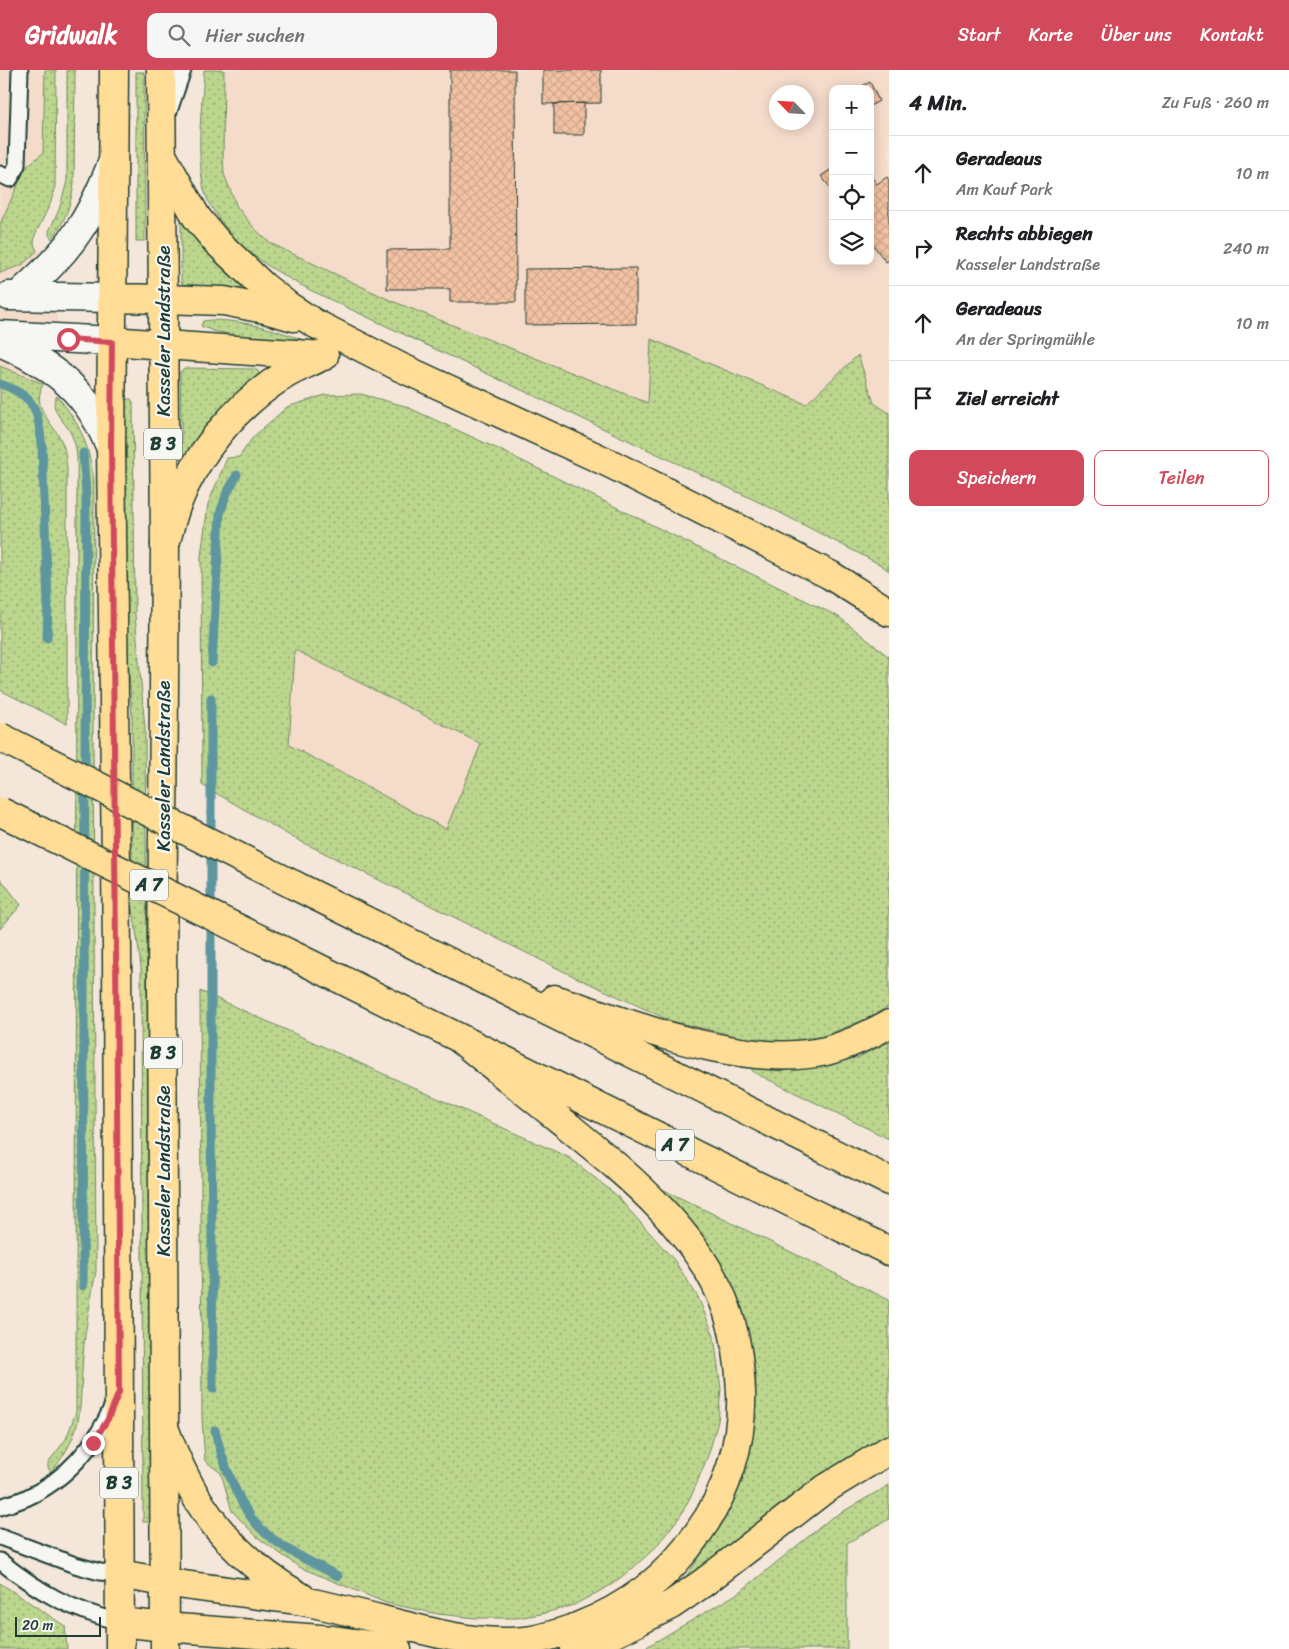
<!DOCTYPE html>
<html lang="de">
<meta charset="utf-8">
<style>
:root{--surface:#fff;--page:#f6f6f6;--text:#202124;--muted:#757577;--line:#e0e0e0;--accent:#d1495b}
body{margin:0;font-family:Sriracha,sans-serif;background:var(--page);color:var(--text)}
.controls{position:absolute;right:15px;top:15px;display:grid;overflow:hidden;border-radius:10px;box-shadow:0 2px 12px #0003}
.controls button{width:45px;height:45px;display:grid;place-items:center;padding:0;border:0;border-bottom:1px solid var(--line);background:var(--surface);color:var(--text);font:25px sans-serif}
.compass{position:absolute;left:769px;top:15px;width:45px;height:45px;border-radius:50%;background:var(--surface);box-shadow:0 2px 12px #0003;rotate:295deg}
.scale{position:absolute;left:15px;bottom:12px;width:86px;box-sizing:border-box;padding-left:5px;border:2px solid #1f3d34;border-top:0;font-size:14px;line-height:18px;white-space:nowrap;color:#1f3d34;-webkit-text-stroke:4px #f6f6f2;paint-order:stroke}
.stop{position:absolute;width:15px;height:15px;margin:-11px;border:4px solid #d1495b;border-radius:50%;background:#fff}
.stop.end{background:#d1495b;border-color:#fff;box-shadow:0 1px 5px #0008}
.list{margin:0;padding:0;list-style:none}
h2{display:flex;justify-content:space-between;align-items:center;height:65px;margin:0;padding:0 20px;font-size:21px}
h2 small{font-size:16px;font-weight:400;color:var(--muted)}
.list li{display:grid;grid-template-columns:32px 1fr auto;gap:15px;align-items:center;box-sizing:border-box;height:75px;padding:0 20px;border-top:1px solid var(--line)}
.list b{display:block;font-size:19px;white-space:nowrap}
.list p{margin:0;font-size:16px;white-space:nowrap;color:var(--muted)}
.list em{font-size:16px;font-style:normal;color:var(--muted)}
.actions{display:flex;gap:10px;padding:15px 20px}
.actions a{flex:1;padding:11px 0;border:1px solid var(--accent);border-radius:10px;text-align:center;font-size:18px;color:var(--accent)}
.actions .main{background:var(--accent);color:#fff}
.icon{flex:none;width:28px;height:28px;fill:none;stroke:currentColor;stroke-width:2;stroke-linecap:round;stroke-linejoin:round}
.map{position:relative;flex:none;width:889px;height:1579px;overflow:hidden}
header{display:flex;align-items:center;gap:30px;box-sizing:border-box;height:70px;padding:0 25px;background:var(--accent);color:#fff}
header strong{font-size:24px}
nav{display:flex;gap:28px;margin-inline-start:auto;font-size:18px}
.search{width:350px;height:45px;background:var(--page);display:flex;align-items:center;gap:12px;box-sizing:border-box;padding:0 18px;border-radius:10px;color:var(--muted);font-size:19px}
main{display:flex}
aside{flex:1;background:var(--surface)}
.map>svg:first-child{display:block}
</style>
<header>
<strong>Gridwalk</strong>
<div class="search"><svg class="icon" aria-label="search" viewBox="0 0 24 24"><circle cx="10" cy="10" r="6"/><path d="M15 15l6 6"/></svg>Hier suchen</div>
<nav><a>Start</a><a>Karte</a><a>Über uns</a><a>Kontakt</a></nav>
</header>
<main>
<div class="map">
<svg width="889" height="1579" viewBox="0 0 889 1579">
<defs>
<pattern id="grass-dots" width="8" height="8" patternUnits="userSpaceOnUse" patternTransform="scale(1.25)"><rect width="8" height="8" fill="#bcd68e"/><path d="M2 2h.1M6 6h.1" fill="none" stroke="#98af75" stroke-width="1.8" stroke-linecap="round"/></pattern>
<pattern id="building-cross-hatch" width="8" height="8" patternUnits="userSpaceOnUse" patternTransform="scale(1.25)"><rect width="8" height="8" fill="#f3c2a3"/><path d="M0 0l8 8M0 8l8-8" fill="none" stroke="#d0a88d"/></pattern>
</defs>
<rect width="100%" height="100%" fill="#f5e6da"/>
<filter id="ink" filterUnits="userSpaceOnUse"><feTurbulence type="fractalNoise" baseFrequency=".02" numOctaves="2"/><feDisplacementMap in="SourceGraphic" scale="10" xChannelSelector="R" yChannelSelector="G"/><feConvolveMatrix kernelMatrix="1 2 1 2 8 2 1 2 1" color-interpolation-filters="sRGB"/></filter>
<g filter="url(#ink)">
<!-- built -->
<path fill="#f4dbca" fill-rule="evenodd" d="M0,0H56L55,116L51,132L35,165L34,174L38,181L56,197L57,212V285L56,296L43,314L0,296Z
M225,0H889V343L874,333L857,286L806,334L651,270L649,333L392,231L270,173L254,158L237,137L224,104L223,87ZM833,19H870V191H833ZM776,22H806V52H776Z
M295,579L481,674L447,759L289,675Z"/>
<!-- grass -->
<path fill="url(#grass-dots)" stroke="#6e8a61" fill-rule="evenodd" d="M45,0H56L55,116L51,132L35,165L34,174L37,181L22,195L0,203V154L26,97L43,83Z
M67,0H75L74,113C71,134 65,152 52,169L49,165V161L59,140L67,111Z
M204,0H224L223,87L224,104L237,137L254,158L270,173L392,231L648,333L651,269L806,334L858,285L874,333L889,343V501L881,495L765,435L310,220C275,201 242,183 220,150C214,141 208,132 205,123C195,85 202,39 204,0Z
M136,2H144L145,171H136Z
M182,148L251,220L248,221L227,217L184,215L181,212V151Z
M211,250C245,250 277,260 309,272L304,279L213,261L201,256L203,251Z
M0,296L43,314C30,341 56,353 63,375C66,382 66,391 67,399V654L0,620Z
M184,298L255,299L258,301L259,304L243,319L182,395L180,302Z
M361,324L405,336L498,379L839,547L889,587V936L871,947L824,966L780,972L745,968L671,951L571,905L292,767L202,715L201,486L208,434L227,388L239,387L254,366L287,337L325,325ZM295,580L481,674L446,759L289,675Z
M57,326C81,355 88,373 94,410L93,667L96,1201C91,1229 85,1258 83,1286C79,1336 86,1360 51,1402L48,1398V1393L66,1369L76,1342L77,414C77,403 78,390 76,379C75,373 72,365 69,360C63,350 48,338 57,326Z
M127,329H131L133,332L135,545L145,658L151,1452H143L141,897L132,831V647L125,546L124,332Z
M0,808L21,835L0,859Z
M200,921L570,1088L615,1124L674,1190L698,1227L714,1266L721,1319L718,1351L709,1383L694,1420L681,1445L655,1478L633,1498L611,1515L574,1535L541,1544L517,1548H476L438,1544L386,1533L299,1497L257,1467L232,1441L221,1403L205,1391L202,1349Z
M889,972V1069L753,1002L750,995L806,996L857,988Z
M660,1118L889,1230V1368L677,1520L719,1458L741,1413L752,1368L756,1310L746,1253L729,1218L706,1173Z
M889,1415V1449L847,1473V1579H643L740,1522L830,1449Z
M0,1513L65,1556L67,1579H0Z"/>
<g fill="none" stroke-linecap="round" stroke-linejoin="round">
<!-- stream -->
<path stroke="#5d969f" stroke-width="9" d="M0,314C8,316 26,325 31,333C39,343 40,363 42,376L48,533L47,568
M83,383L86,424L83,1216
M212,593L220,444L226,425L237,405
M211,628V1037L213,1319
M215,1360C221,1388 239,1436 259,1457C281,1479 311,1492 338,1506"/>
</g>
<!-- building -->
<path fill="url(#building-cross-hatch)" stroke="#1f3d34" d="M450,0H515L516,232H450V219H387V180L450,179Z
M543,0H601V33L543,34Z
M870,12L879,31L870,36V19H856Z
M584,33V65H554V34Z
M833,98V121L821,106Z
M870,105L877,114L887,107L889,110V190L886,192L870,171Z
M636,198V254L525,255V199Z"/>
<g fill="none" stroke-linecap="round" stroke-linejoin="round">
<defs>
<path id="service" d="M169,41L183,0
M0,104L10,109L17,95L20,0
M0,1437C8,1434 17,1432 26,1428C66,1410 96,1375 113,1335
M0,1467L75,1495L100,1502L119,1504
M0,1491C39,1522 71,1540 120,1552"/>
<path id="minor" d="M9,226L112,228
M18,226C41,205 64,184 81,157C94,137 104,114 113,91
M0,265L112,271
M0,272C30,285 61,302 82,328C95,343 103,361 111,378"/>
<path id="primary" d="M114,0L111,378L117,879L120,1579
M161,0L165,474L162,905L165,1579
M112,228L163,229
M112,271L164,275
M119,1504L165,1512
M120,1552L165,1557"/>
<path id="motorway" d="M163,87L197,148L217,172L263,216L288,236L314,253L400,297L611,394L830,505L889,542
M163,229L224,231L265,239L294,247
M164,275L324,286
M165,474C169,461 172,447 177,434C197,382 238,333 286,304C298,297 312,292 324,285
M294,815L889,1111
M298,888L889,1181
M554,929C633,954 744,1000 826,981C848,975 869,965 889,954
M165,1360C193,1437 230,1486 301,1527
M165,1512C196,1517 228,1521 260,1525C278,1528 296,1529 313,1533C345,1540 375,1548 407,1556C445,1566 485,1575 525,1571C543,1569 560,1563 577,1557C627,1538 668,1507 698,1463C727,1423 743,1372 741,1322C740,1294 736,1266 727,1240C699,1161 625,1103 563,1052C529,1025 494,997 460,969
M165,1557L333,1570L397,1579
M574,1579L599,1571L671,1535L703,1513L825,1419L889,1380"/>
</defs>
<!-- service casing -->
<use href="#service" stroke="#1f3d34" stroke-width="19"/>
<!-- minor casing -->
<use href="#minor" stroke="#1f3d34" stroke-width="31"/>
<!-- primary casing -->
<use href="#primary" stroke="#1f3d34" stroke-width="31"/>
<!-- motorway casing -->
<use href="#motorway" stroke="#1f3d34" stroke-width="31"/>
<!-- service -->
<use href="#service" stroke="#f6f6f2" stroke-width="15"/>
<!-- minor -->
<use href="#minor" stroke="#f6f6f2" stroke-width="28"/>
<!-- primary -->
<use href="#primary" stroke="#ffdd96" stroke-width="28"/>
<!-- motorway -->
<use href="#motorway" stroke="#ffdd96" stroke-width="28"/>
<defs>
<path id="motorway-bridge" d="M0,667L294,815
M1,742L298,888"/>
</defs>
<!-- motorway-bridge casing -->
<use href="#motorway-bridge" stroke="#1f3d34" stroke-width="31" stroke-linecap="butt"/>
<!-- motorway-bridge -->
<use href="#motorway-bridge" stroke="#ffdd96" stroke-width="28"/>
</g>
</g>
<g fill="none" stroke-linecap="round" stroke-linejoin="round" filter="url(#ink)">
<!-- route -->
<path stroke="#d1495b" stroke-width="6" d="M68,269L112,272L111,378L116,879L119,1322L108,1349L93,1373"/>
</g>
<g text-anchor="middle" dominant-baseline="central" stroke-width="4.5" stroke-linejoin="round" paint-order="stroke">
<!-- shield labels -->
<g fill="#f6f6f2" stroke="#60746d" stroke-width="1">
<rect x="144" y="358.5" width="38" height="31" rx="4"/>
<rect x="130" y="799.5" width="38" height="31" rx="4"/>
<rect x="144" y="967.5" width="38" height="31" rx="4"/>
<rect x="656" y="1059.5" width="38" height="31" rx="4"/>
<rect x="100" y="1397.5" width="38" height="31" rx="4"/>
</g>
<g font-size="18" font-weight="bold" fill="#1f3d34">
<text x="163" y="374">B 3</text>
<text x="149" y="815">A 7</text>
<text x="163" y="983">B 3</text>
<text x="675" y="1075">A 7</text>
<text x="119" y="1413">B 3</text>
</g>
<!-- street labels -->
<g font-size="19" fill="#1f3d34" stroke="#f6f6f2">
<text transform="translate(163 261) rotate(-90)">Kasseler Landstraße</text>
<text transform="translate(163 696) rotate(-90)">Kasseler Landstraße</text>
<text transform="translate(163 1101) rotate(-90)">Kasseler Landstraße</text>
</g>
</g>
</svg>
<div class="controls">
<button>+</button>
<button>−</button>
<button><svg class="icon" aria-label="locate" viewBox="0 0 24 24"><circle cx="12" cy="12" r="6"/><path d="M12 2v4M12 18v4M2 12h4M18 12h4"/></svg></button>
<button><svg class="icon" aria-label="layers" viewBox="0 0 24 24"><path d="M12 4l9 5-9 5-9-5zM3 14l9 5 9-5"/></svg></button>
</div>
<svg class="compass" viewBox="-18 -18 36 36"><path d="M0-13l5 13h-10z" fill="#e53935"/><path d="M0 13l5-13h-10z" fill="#757577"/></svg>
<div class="scale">20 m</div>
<div class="stop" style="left:68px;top:269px"></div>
<div class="stop end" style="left:93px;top:1373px"></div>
</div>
<aside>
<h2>4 Min.<small>Zu Fuß · 260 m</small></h2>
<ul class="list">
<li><svg class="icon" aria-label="ahead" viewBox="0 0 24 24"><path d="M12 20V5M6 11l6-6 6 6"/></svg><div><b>Geradeaus</b><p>Am Kauf Park</p></div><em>10 m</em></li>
<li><svg class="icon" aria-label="right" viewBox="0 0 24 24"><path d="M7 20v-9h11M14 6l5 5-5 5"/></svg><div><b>Rechts abbiegen</b><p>Kasseler Landstraße</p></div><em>240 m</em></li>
<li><svg class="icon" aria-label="ahead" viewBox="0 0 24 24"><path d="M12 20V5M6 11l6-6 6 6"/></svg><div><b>Geradeaus</b><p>An der Springmühle</p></div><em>10 m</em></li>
<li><svg class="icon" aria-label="arrive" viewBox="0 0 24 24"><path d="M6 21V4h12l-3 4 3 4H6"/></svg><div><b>Ziel erreicht</b></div></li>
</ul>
<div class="actions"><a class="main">Speichern</a><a>Teilen</a></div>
</aside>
</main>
